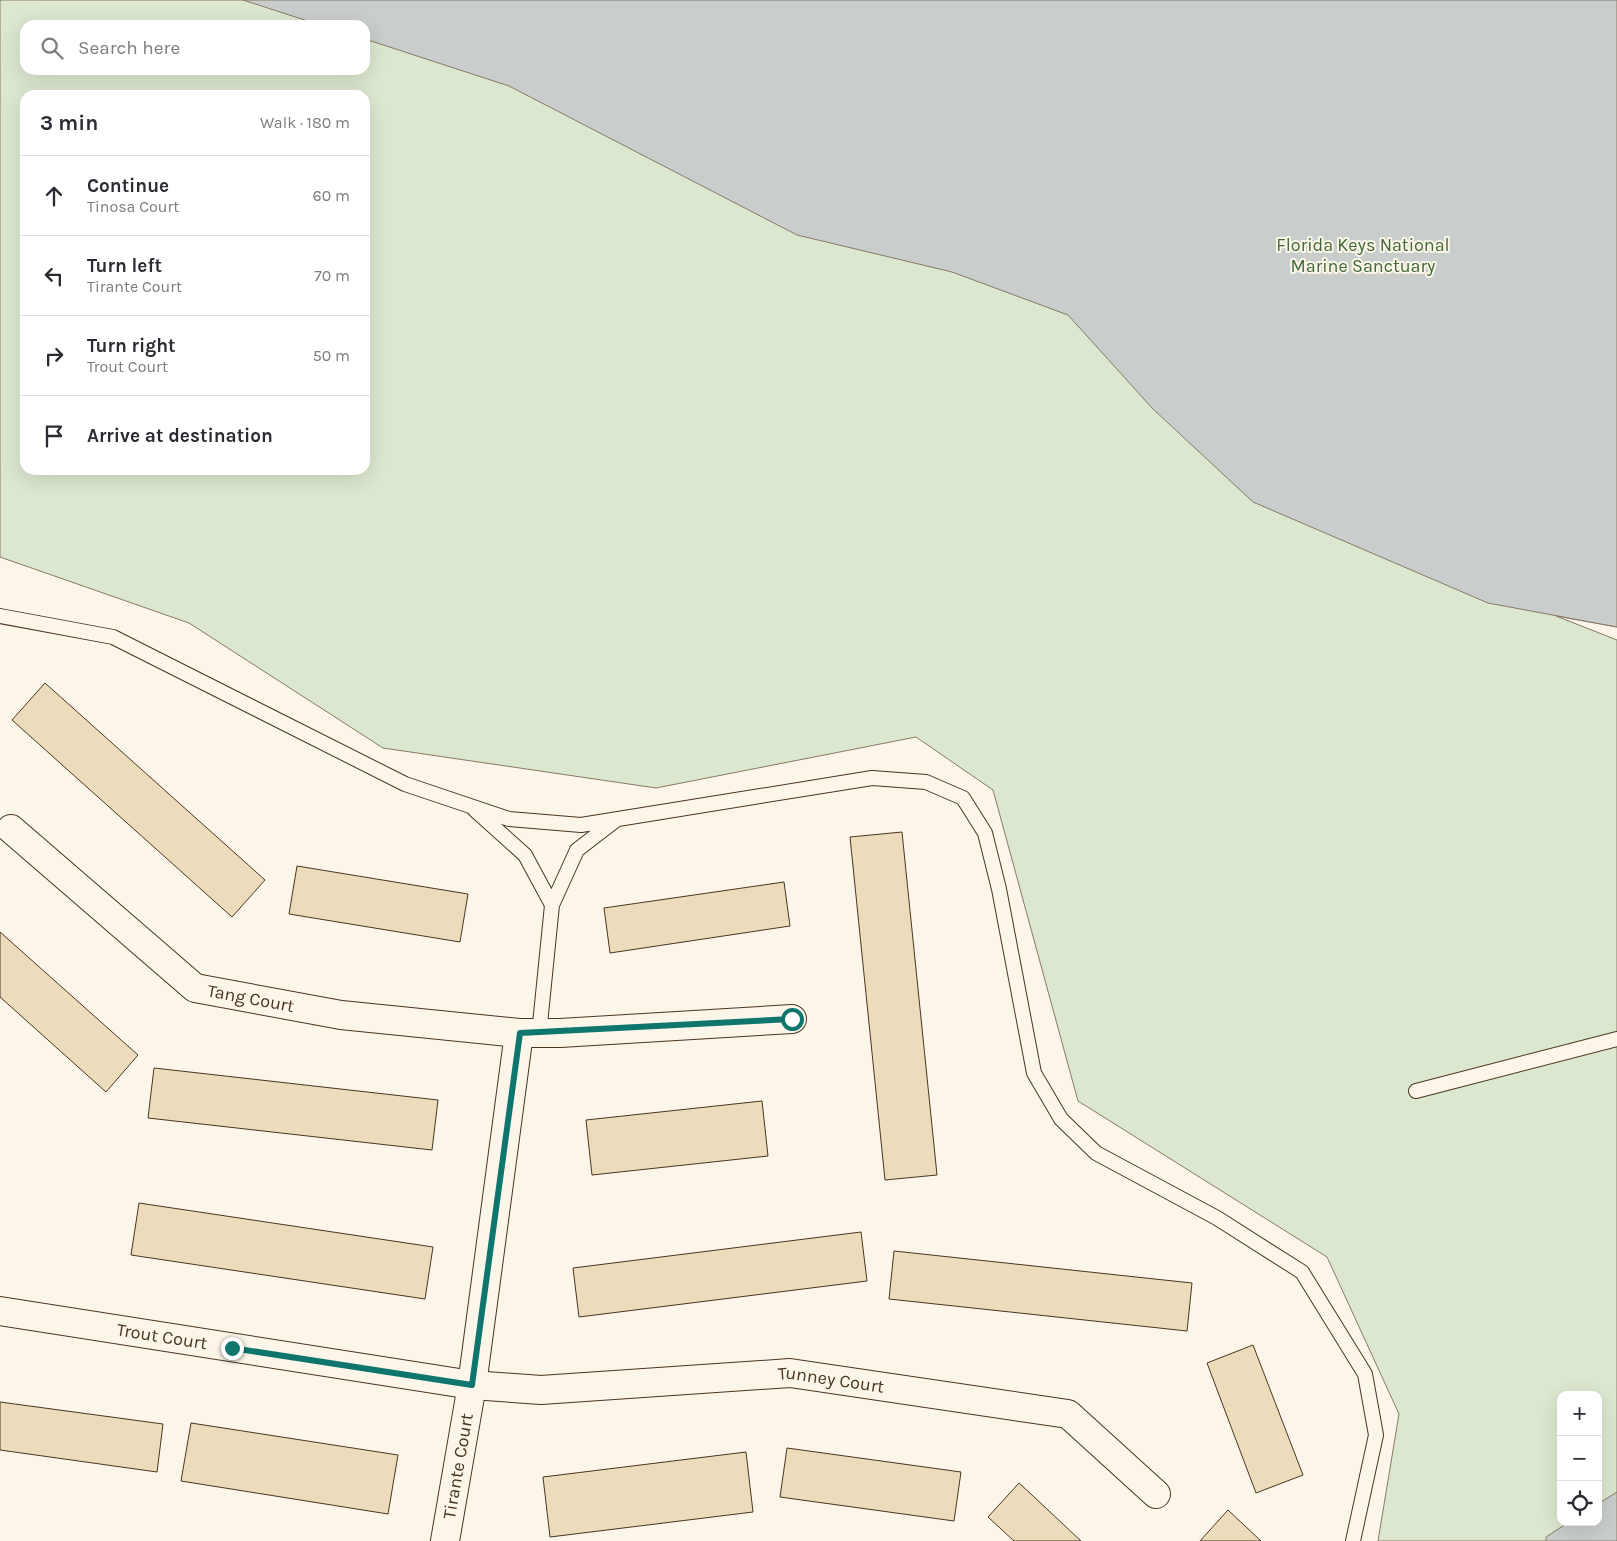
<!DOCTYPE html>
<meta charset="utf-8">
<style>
:root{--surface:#fff;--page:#f7f7f7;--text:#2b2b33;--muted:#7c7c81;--line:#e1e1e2}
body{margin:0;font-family:Karla,sans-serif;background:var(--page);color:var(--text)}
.controls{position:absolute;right:15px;bottom:15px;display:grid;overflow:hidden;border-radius:10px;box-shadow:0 5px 20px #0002}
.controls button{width:45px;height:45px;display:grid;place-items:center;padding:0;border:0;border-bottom:1px solid var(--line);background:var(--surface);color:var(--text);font:25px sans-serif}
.stop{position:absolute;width:15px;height:15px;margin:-11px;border:4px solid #0f766e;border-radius:50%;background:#fff}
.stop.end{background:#0f766e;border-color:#fff;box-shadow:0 1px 5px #0008}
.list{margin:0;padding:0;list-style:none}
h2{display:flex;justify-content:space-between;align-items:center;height:65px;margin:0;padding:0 20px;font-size:21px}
h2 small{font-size:16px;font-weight:400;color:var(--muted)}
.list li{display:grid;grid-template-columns:32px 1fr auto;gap:15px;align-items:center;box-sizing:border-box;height:80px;padding:0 20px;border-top:1px solid var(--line)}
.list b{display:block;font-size:19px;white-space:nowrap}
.list p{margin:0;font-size:16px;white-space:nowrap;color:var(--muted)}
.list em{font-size:16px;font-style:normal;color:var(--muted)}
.icon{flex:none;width:28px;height:28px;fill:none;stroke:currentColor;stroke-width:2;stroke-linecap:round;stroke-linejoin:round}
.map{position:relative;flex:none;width:1617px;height:1541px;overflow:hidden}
.search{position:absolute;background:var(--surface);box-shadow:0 5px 20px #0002;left:20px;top:20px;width:350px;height:55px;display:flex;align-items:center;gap:12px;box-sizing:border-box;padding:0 18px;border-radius:15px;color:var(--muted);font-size:19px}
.panel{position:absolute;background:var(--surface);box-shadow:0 5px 20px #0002;left:20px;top:90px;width:350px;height:385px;border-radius:15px}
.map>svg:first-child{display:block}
</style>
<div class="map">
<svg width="1617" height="1541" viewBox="0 0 1617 1541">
<rect width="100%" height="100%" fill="#fbf6e9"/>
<!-- green -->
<path fill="#dce7d0" stroke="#887966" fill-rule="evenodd" d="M0,0H1617V627L1556,616L1617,640V1541H1378L1399,1414L1327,1257L1078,1101L993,790L916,737L656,788L383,748L189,623L0,557ZM25,25H365V70H25ZM25,95H365V470H25ZM1561,1395H1598V1522H1561Z"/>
<!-- water -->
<path fill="#c9cecd" stroke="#887966" d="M243,0H1617V627L1488,603L1253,502L1153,409L1068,315L952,272L797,235L509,86L365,39V25H320Z
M1617,1492V1541H1546V1537L1569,1522H1598V1504Z"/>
<!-- building -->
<path fill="#ecdcbc" stroke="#4a3520" d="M45,683L265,880L232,917L12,720Z
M902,832L937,1175L885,1180L850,837Z
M297,866L468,894L460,942L289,914Z
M784,882L790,926L610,953L604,908Z
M0,932L138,1055L106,1092L0,997Z
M154,1068L438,1100L432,1150L148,1118Z
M762,1101L768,1156L592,1175L586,1120Z
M139,1203L433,1247L425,1299L131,1255Z
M861,1232L867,1281L579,1317L573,1268Z
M894,1251L1192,1283L1187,1331L889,1299Z
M1253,1345L1303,1475L1256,1493L1207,1363Z
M0,1402L163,1424L157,1472L0,1450Z
M191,1423L398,1455L388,1514L181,1481Z
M787,1448L961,1472L954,1521L780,1497Z
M746,1452L753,1512L550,1537L543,1477Z
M1019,1483L1032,1495L1081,1541H1014L988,1517Z
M1228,1510L1261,1541H1200Z"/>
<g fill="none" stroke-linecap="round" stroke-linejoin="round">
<defs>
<path id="service" d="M0,616L113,637L405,784L509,819L581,825L872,778L926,782L963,798L985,833L999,889L1034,1073L1061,1119L1096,1153L1217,1218L1302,1272L1365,1374L1376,1435L1353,1541
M475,810L525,855L552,905L539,1034
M552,905L577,850L616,820
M1416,1091L1617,1039"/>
<g id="minor">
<path id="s1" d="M11,829L195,988L341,1015L519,1033H560L792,1019"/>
<path id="s2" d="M0,1311L472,1385L541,1390L790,1373L1068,1414L1156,1494"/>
<path id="s3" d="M445,1541L472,1385L519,1033"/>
</g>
</defs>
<!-- service casing -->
<use href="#service" stroke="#4a3520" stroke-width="16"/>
<!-- minor casing -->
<use href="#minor" stroke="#4a3520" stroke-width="30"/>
<!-- service -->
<use href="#service" stroke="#fbf6e9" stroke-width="14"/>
<!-- minor -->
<use href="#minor" stroke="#fbf6e9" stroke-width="28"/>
</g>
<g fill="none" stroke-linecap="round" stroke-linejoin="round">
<!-- route -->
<path stroke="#0f766e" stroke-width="6" d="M232,1348L472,1385L520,1033L792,1019"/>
</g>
<g text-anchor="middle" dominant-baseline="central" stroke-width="4" stroke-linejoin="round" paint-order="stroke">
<!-- park labels -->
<g font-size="18" fill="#436837" stroke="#fbf6e9">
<text x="1363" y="245">Florida Keys National<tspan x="1363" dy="21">Marine Sanctuary</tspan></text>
</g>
<!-- street labels -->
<g font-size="18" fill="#4a3520" stroke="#fbf6e9">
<text stroke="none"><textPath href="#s1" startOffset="300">Tang Court</textPath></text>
<text stroke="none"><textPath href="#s2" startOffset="164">Trout Court</textPath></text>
<text stroke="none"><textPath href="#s2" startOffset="838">Tunney Court</textPath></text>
<text stroke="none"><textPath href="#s3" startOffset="76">Tirante Court</textPath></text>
</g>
</g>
</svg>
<div class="controls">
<button>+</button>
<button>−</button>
<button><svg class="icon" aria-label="locate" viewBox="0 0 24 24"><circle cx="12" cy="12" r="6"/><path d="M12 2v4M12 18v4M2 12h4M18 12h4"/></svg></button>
</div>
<div class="stop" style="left:792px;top:1019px"></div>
<div class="stop end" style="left:232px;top:1348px"></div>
<div class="search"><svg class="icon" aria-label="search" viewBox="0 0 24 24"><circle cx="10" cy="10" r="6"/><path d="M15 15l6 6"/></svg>Search here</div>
<section class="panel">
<h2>3 min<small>Walk · 180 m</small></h2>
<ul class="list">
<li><svg class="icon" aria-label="ahead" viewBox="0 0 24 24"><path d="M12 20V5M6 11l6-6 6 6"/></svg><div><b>Continue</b><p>Tinosa Court</p></div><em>60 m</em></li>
<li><svg class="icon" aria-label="left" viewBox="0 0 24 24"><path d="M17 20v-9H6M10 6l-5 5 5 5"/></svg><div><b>Turn left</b><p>Tirante Court</p></div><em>70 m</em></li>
<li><svg class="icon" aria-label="right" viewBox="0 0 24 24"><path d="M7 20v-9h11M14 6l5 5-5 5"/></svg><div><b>Turn right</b><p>Trout Court</p></div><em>50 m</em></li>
<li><svg class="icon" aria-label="arrive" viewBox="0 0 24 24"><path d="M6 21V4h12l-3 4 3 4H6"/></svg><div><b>Arrive at destination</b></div></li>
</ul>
</section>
</div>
